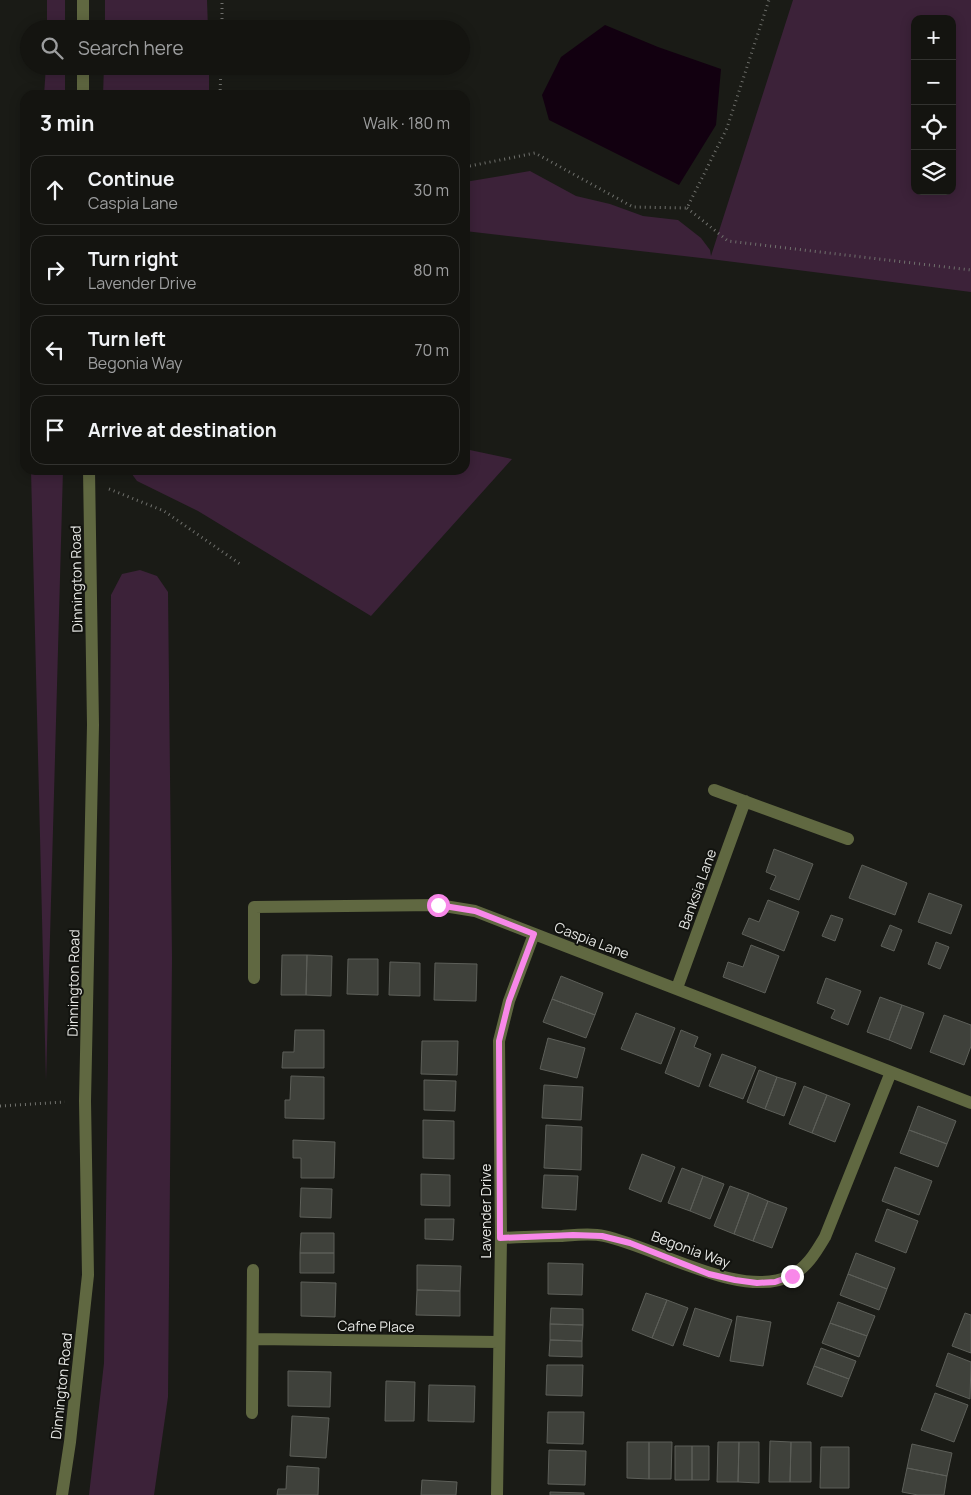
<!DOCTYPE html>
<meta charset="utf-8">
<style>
:root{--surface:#141410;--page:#1d1d19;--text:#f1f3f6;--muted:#9d9e9f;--line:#333330}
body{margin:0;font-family:Manrope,sans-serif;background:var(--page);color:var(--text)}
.controls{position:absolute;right:15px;top:15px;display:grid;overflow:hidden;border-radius:10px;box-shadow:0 2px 12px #0003}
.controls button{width:45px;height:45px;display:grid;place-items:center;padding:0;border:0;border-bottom:1px solid var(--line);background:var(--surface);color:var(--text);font:25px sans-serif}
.stop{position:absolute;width:15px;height:15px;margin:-11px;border:4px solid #f888e9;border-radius:50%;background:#fff}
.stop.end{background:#f888e9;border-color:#fff;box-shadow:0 1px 5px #0008}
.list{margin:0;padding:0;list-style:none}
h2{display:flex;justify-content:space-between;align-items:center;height:65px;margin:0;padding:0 20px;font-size:21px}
h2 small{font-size:16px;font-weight:400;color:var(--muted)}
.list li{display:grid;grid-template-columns:32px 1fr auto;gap:15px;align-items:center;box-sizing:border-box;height:70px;margin:0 10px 10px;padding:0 10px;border:1px solid var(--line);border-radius:15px}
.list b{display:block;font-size:19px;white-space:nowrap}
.list p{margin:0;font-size:16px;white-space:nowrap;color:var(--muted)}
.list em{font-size:16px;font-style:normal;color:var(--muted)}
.icon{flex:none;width:28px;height:28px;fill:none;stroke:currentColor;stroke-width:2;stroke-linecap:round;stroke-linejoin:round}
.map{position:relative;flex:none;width:971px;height:1495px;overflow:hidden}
.search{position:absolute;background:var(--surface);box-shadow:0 2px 12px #0003;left:20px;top:20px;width:450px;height:55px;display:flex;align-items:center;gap:12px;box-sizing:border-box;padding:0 18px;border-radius:28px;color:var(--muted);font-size:19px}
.panel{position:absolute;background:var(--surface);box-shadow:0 2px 12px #0003;left:20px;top:90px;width:450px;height:385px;border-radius:15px}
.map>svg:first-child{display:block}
</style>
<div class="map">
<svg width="971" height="1495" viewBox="0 0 971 1495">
<rect width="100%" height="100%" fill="#1a1b16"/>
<!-- green -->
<path fill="#3c2239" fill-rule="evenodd" d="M47,0H65V29H47Z
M105,0H207L208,29H105Z
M793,0H971V292L710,259L465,231V182L530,171L576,196L610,204L643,216L678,220L701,238L710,250L711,256ZM915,19H952V191H915Z
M46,66H65V95H44Z
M104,66H209V95H103Z
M465,449L512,459L371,616L198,511L137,481L129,470H465Z
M31,470H63L46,1081Z
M140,570L157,576L168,592L172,958L168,1397L154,1495H89L104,1363L108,1065L111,595L122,574Z"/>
<!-- water -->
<path fill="#120010" d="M605,25L658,47L721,69L716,125L679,185L549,120L542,95L561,57Z"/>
<!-- building -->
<path fill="#3f413b" stroke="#5d5f59" d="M774,849L813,864L799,900L770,889L776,876L766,872Z
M862,865L907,883L895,915L849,898Z
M929,893L962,905L951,934L918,922Z
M768,900L799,912L784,951L742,934L749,918L759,922Z
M831,915L843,919L835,941L822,936Z
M890,925L902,930L894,951L881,946Z
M936,942L949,947L940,969L928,964Z
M751,945L779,956L765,993L723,977L728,962L743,967Z
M282,955H307L306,995H281Z
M307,955L332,956L331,996L306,995Z
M348,959H378V995L347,994Z
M390,962L420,963V996L389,995Z
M435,963L477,964L476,1001L434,1000Z
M561,976L603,993L595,1015L552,999Z
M826,978L861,991L848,1025L831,1018L835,1010L817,1003Z
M880,997L902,1005L889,1040L867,1032Z
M552,999L595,1015L586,1038L543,1022Z
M902,1005L924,1013L911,1049L889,1040Z
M636,1013L675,1028L661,1064L621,1049Z
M944,1015L971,1025V1046L964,1065L930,1052Z
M295,1030H324V1068H282L283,1052H294Z
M681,1030L698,1037L694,1047L711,1054L699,1087L665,1073Z
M548,1038L585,1048L577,1078L540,1069Z
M422,1041H458L457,1075L421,1074Z
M722,1054L756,1067L743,1099L709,1086Z
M759,1070L777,1077L765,1109L747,1102Z
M291,1076L324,1077V1119L285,1118V1100H290Z
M777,1077L796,1083L784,1116L765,1109Z
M424,1080L456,1081L455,1111L424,1110Z
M544,1085L583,1087L581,1120L542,1118Z
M804,1086L827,1095L812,1133L789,1124Z
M827,1095L850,1104L835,1142L812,1133Z
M918,1106L956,1121L947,1144L909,1130Z
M423,1120L454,1121V1159L423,1158Z
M546,1125L582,1127L581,1170L544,1168Z
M909,1130L947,1144L938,1167L900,1153Z
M293,1140L335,1142L334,1178H301V1158H293Z
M642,1154L675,1167L661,1202L629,1189Z
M895,1167L932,1181L919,1215L882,1201Z
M682,1168L703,1176L690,1211L668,1203Z
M421,1174L450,1175V1206L421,1205Z
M544,1175L578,1176L576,1210L542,1208Z
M703,1176L724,1184L710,1219L690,1211Z
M730,1186L749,1193L734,1234L714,1226Z
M301,1188L332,1189L331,1218L300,1217Z
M749,1193L768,1201L753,1241L734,1234Z
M768,1201L787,1208L772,1248L753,1241Z
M887,1209L918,1221L906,1253L875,1241Z
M425,1219H454L453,1240L425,1239Z
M301,1233H334V1253H300Z
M300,1253H334V1273H300Z
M856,1253L895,1268L887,1289L848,1274Z
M548,1263L583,1264L582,1295L548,1294Z
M417,1265L461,1266L460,1291L417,1290Z
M848,1274L887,1289L879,1310L840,1295Z
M301,1282L336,1283L335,1317L301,1316Z
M417,1290L460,1291V1316L416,1315Z
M646,1293L667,1300L652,1338L632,1330Z
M667,1300L688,1308L673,1346L652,1338Z
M838,1302L875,1316L867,1336L830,1323Z
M551,1308L583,1309V1325L550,1324Z
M695,1308L732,1320L719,1357L683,1345Z
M965,1313L971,1315V1353L952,1346Z
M737,1316L771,1322L763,1366L730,1361Z
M830,1323L867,1336L859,1357L822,1343Z
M550,1324L583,1325L582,1341L550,1340Z
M550,1340L582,1341V1357L549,1356Z
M821,1348L856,1361L849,1379L814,1366Z
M948,1353L971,1362L970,1399L936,1386Z
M547,1365H583L582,1396L546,1395Z
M814,1366L849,1379L842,1397L807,1384Z
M288,1371L331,1372L330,1407L288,1406Z
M386,1381L415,1382L414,1421H385Z
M429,1385L475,1386L474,1422L428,1421Z
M935,1393L968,1405L954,1442L921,1430Z
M548,1412H584L583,1444L547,1443Z
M292,1416L329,1418L326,1458L290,1456Z
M770,1441L791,1442L790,1482H769Z
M627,1442H649V1479L627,1478Z
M649,1442H672L671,1479H649Z
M718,1442H739L738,1482H717Z
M739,1442H759V1483L738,1482Z
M791,1442H811V1482H790Z
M912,1444L952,1453L947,1476L907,1468Z
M675,1446H692V1480H675Z
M692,1446H709V1480H692Z
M821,1447H849V1488H820Z
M549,1450L586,1451L585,1485L548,1484Z
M287,1466L319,1468L318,1495H277L278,1489H286Z
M907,1468L947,1476L944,1495H918L902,1492Z
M422,1480L457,1482L456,1495H421Z
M550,1492L584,1493V1495H550Z"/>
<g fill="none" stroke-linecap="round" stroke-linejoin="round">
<!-- path -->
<path stroke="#70716d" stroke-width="3" stroke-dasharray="1 4" stroke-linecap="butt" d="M222,29V0
M220,95L221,66
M465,167L535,153L633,207L687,208L727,128L769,0
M687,208L728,241L971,270
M109,489L164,511L240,564
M0,1106L65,1102"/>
<!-- minor -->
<path stroke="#606841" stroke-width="12" d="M714,790L848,839
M254,978V907L438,905L475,911L971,1103
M677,988L745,801
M501,1238C521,1237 541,1236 562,1236C575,1235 591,1233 604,1236C656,1247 741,1300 790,1276C807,1268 816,1252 825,1237L891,1072
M253,1339L499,1342
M252,1413L253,1270
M497,1495L501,1238L499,1041L509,1001L534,934"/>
<!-- tertiary -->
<path stroke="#606841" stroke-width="12" d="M83,29V0
M83,95V66
M62,1495L70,1442L88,1275L85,1101L93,725L89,470"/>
</g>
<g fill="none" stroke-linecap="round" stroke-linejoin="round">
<!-- route -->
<path stroke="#f888e9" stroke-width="6" d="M438,905L475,911L534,934L509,1001L499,1041L500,1238L573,1235L602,1236L630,1243L709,1274L735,1280L757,1283L775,1282L792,1276"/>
</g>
<g text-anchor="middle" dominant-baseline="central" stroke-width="4" stroke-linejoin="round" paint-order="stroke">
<!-- street labels -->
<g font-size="14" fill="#e7e8e5" stroke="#11120e">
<text transform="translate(76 579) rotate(-91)">Dinnington Road</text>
<text transform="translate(697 889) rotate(-70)">Banksia Lane</text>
<text transform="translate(592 940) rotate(21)">Caspia Lane</text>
<text transform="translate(73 983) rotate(-89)">Dinnington Road</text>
<text transform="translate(485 1211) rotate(-90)">Lavender Drive</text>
<text transform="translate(691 1249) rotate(20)">Begonia Way</text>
<text transform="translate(376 1326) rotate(1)">Cafne Place</text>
<text transform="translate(61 1386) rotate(-84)">Dinnington Road</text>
</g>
</g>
</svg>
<div class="controls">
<button>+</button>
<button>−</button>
<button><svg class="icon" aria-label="locate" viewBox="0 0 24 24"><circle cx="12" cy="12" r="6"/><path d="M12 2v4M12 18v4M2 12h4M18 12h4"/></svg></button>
<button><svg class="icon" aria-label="layers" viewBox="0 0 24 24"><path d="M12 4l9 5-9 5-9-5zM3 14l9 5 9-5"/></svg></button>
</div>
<div class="stop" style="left:438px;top:905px"></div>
<div class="stop end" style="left:792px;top:1276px"></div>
<div class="search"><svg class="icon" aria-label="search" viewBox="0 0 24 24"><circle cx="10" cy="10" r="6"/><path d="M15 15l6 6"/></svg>Search here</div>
<section class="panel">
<h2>3 min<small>Walk · 180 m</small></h2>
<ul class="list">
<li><svg class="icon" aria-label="ahead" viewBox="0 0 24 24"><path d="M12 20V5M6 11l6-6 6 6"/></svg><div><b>Continue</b><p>Caspia Lane</p></div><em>30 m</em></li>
<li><svg class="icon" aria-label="right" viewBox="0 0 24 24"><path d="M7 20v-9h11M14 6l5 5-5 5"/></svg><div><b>Turn right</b><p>Lavender Drive</p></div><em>80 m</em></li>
<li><svg class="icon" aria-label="left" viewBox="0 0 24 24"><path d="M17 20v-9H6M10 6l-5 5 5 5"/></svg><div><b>Turn left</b><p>Begonia Way</p></div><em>70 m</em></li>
<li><svg class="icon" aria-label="arrive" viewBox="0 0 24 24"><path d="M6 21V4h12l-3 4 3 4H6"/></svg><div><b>Arrive at destination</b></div></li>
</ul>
</section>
</div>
